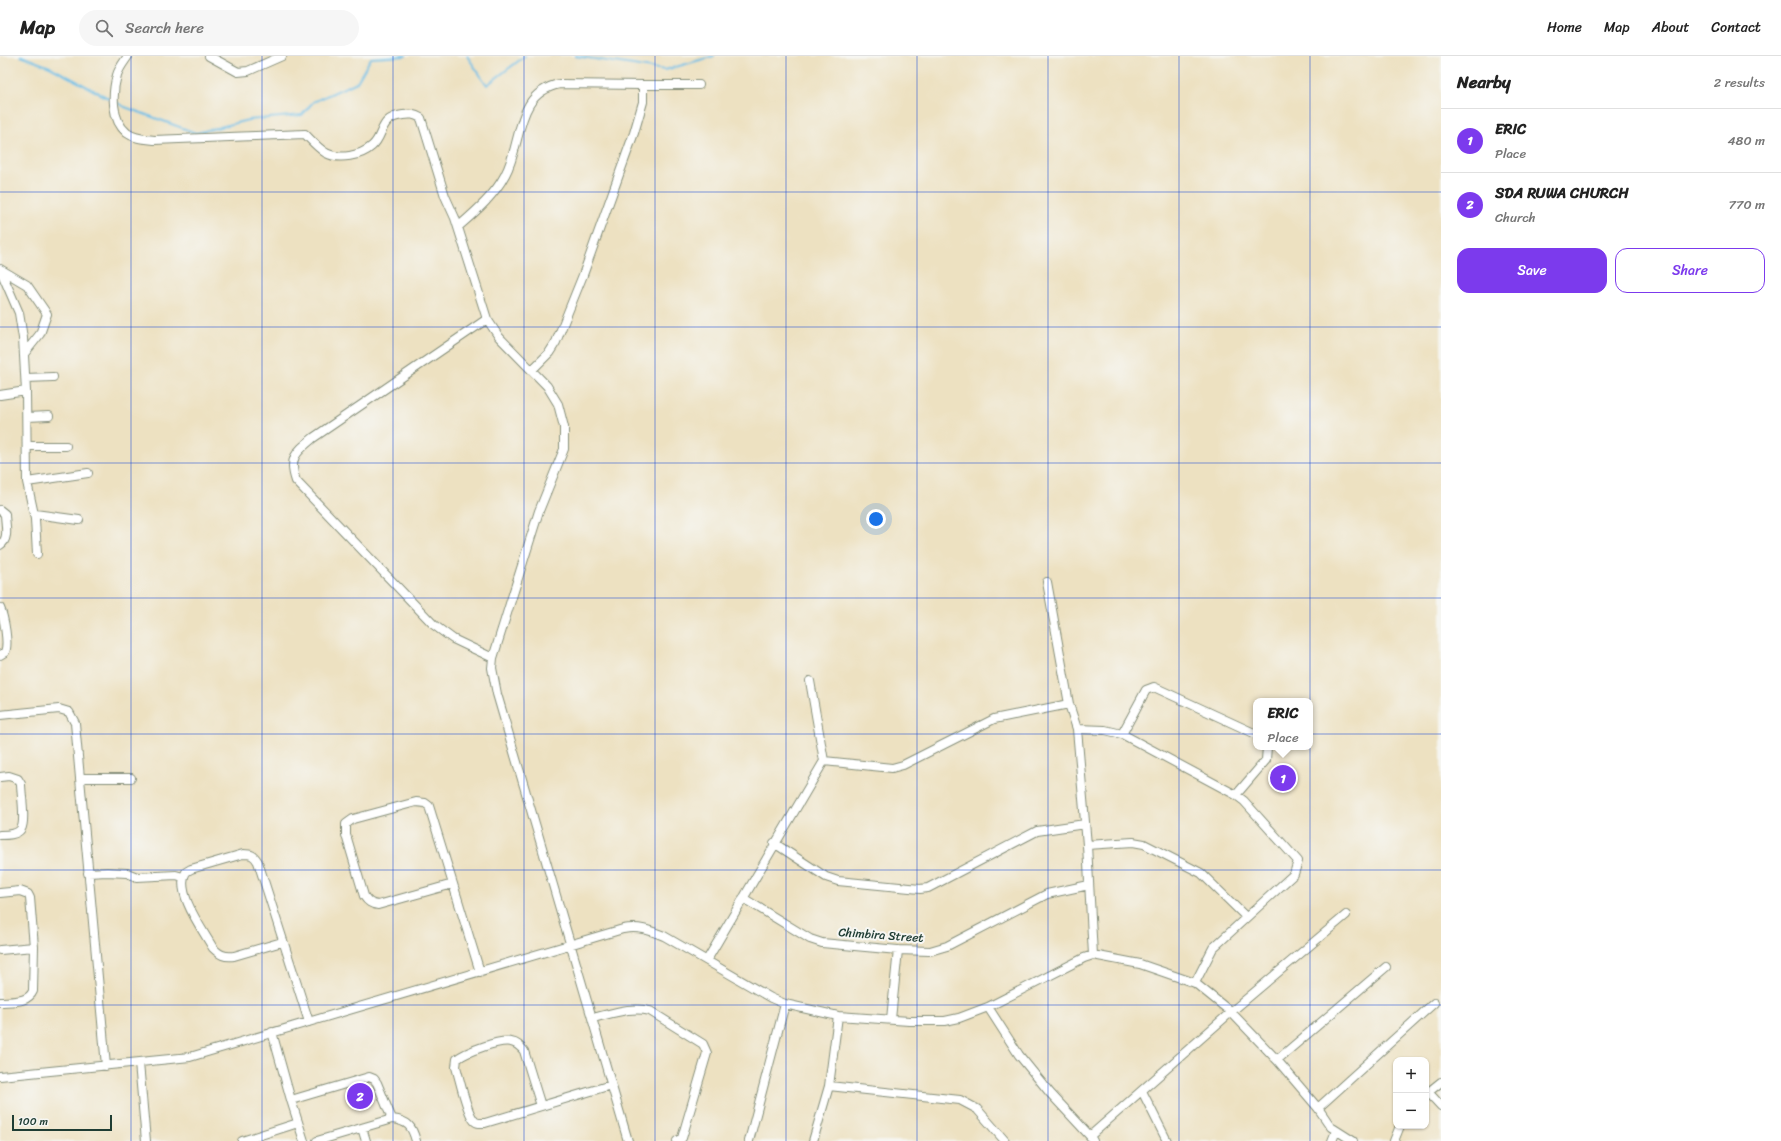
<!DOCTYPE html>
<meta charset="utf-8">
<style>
:root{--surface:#fff;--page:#f6f6f6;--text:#222;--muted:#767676;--line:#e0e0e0;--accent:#7c3aed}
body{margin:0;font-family:Sriracha,sans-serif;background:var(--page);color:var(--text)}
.controls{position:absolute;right:12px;bottom:12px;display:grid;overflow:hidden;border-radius:8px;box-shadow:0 1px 3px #0004}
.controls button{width:36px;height:36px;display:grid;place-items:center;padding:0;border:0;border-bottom:1px solid var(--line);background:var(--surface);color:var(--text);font:20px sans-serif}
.scale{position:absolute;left:12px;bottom:10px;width:100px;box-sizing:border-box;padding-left:4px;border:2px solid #1f3d34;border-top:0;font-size:11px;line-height:14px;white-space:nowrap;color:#1f3d34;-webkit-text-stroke:3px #f6f6f2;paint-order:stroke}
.you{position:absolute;left:876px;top:463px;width:14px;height:14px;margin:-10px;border:3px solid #fff;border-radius:50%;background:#1a73e8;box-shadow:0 0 0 6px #1a73e833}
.badge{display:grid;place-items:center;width:26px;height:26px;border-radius:50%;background:var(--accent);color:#fff;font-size:13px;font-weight:700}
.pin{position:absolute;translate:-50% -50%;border:2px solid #fff;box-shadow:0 1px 4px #0006}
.popup{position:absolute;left:1253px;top:642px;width:60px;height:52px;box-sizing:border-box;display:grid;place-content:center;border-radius:8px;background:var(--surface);filter:drop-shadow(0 1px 3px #0005);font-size:13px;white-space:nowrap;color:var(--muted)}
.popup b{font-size:15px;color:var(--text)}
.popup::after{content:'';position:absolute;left:50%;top:100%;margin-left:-8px;border:8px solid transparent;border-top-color:var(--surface)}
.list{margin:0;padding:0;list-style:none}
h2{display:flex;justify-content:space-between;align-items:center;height:52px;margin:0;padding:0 16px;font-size:17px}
h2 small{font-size:13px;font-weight:400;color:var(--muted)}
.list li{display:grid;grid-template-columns:26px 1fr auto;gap:12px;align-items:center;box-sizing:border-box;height:64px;padding:0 16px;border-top:1px solid var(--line)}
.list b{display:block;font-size:15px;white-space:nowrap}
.list p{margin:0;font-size:13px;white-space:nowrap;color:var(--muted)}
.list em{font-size:13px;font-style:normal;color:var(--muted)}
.actions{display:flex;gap:8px;padding:12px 16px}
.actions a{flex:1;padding:9px 0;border:1px solid var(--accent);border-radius:12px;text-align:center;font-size:14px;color:var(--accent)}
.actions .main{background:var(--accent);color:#fff}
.icon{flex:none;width:22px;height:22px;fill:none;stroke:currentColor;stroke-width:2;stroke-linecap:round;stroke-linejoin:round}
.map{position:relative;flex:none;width:1441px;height:1085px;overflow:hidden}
header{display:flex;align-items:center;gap:24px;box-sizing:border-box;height:56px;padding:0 20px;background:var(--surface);border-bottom:1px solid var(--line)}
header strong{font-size:19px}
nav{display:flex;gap:22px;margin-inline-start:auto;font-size:14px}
.search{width:280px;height:36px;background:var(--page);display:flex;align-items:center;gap:10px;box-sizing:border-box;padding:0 14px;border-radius:22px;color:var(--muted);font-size:15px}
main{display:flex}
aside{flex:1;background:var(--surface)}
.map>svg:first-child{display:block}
</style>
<header>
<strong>Map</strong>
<div class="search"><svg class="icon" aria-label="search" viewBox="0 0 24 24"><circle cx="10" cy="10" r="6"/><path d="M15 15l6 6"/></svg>Search here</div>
<nav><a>Home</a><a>Map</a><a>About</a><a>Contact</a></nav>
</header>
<main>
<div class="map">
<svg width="1441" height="1085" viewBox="0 0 1441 1085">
<rect width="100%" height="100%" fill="#f6f6f2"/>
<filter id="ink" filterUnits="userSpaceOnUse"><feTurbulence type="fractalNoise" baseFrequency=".025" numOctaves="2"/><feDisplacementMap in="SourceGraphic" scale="8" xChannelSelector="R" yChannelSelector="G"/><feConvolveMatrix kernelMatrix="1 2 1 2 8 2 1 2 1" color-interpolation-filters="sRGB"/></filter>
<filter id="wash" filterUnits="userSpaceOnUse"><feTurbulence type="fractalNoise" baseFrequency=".012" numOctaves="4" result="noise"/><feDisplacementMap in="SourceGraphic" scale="16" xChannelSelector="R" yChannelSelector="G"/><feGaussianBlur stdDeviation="0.9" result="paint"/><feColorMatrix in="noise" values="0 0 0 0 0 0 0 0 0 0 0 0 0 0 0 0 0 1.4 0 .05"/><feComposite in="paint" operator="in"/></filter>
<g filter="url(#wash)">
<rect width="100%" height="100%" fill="#ede1c1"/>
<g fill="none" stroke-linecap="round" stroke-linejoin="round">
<!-- stream -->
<path stroke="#6bbde6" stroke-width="2" d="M21,0L50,11L112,44
M467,0L487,29L525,0
M575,0L665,14L714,0
M116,46L125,51L196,77L248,64L302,59L313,46L357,26L371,2L406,0"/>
</g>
</g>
<g filter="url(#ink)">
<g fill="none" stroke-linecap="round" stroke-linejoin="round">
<defs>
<path id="minor" d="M128,0C124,6 119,12 117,19C112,37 111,64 127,77C135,83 145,83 154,84L305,78C311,84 318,92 326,97C339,104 361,100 372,90C385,79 378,62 403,59C411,58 414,58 421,62L445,140L455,162L487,263L499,281L547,330L558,348L564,371V393L539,455L493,602L492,612L497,638L628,1085
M209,0L238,16L248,15L282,0
M458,171C475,156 494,140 505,119C523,87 514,37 560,28L643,29
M0,213L19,257L23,282L26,335L27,426L35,463L37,498
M0,213L27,229L47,258L40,278L24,298
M487,263L313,382C296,396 288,402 296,425L434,569L453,583L493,602
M532,314L549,297L556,286L583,219L634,77L643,46V29H699
M26,322L53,321
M0,339L26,335
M27,361L49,360
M27,390H66
M27,426L88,417
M0,454L5,458C5,468 10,483 0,489
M35,458L79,464
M1047,526L1069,648L1077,673L1087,789L1093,899
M0,552C4,561 9,588 5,596L0,599
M810,625L824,705
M0,659L59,653L69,656L75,667L106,1010
M1077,673L1105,674L1122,678L1236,739L1244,745L1298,805L1294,818L1213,892L1195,927
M1122,678L1146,634L1154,631L1256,678
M0,721L9,720L18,723L21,728C21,738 26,765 21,773C17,779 6,779 0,779
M80,722H131
M1236,739L1266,704L1267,691
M774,787L826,821L838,825L920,833L928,832L1037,775L1085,768
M1087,789L1133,786L1144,788L1201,817L1246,861
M88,817L107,816L127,817L137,821L176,819L183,821
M453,828L378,849C371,848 368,846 364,840L346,779V768L353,763L416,746L425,747L429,750L480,916
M0,837L20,835L28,838L30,842L34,891L33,935C28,947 12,945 0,946
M743,842L810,883L822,887L898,894L930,895L947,890L1047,838L1089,829
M282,886L234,900C224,901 220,899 213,892C203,874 174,836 186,816L191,813L243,798C251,798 254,799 258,806L309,966
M0,894L34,891
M707,904L824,705L892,712L903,709L994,663L1069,648
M988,951L1019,999L1050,1037L1090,1080L1093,1085
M592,962C611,958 631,950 650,955L703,988L707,997L682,1082L677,1085
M891,963L898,894
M272,976L291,1044L304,1085
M1277,1004L1386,911
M139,1007L146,1085
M0,1020L190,1001L623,873C639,870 649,874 664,880L771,942L785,948L838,960L909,965H945L959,962L988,951L1084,902L1093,899L1140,908L1195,927L1231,956L1277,1004L1318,1052L1331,1071L1353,1085
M829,1030L960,1044L977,1053L1005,1085
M1142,1035L1167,1085
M1428,1036L1441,1050
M1426,1038L1441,1026
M291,1044L369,1021L374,1023L377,1027L392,1063
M541,1050L524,995C520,990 517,987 511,986C500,983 466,996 457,1003L456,1011C460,1024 466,1054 473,1063C476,1068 480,1067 485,1067L611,1029
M1318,1052L1434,947
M362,1072L366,1085
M1090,1080L1231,956L1346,859
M242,1085L298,1067
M317,1085L392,1063C408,1065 412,1070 416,1085
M749,1085L785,948
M813,1085L829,1030L838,960
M1332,1085L1336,1075
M1394,1085L1400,1070"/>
</defs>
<!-- minor casing -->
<use href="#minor" stroke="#868f7a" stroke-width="10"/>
<!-- minor -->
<use href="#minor" stroke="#fff" stroke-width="8"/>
</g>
</g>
<!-- grid -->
<path fill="none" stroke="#1d4ed8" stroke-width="1" stroke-opacity="0.55" d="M131,0V1085M262,0V1085M393,0V1085M524,0V1085M655,0V1085M786,0V1085M917,0V1085M1048,0V1085M1179,0V1085M1310,0V1085M0,136H1441M0,271H1441M0,407H1441M0,542H1441M0,678H1441M0,814H1441M0,949H1441"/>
<g text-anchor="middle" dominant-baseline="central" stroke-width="4" stroke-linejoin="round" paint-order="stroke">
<!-- street labels -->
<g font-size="12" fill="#1f3d34" stroke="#f6f6f2">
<text transform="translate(881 879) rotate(4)">Chimbira Street</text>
</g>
</g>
</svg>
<div class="controls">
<button>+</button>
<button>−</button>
</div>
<div class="scale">100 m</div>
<div class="you"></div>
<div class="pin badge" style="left:1283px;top:722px">1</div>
<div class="popup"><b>ERIC</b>Place</div>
<div class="pin badge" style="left:360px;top:1040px">2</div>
</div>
<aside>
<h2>Nearby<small>2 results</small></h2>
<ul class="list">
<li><span class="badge">1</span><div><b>ERIC</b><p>Place</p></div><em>480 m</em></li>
<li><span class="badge">2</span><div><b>SDA RUWA CHURCH</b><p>Church</p></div><em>770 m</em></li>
</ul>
<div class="actions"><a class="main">Save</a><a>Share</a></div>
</aside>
</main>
